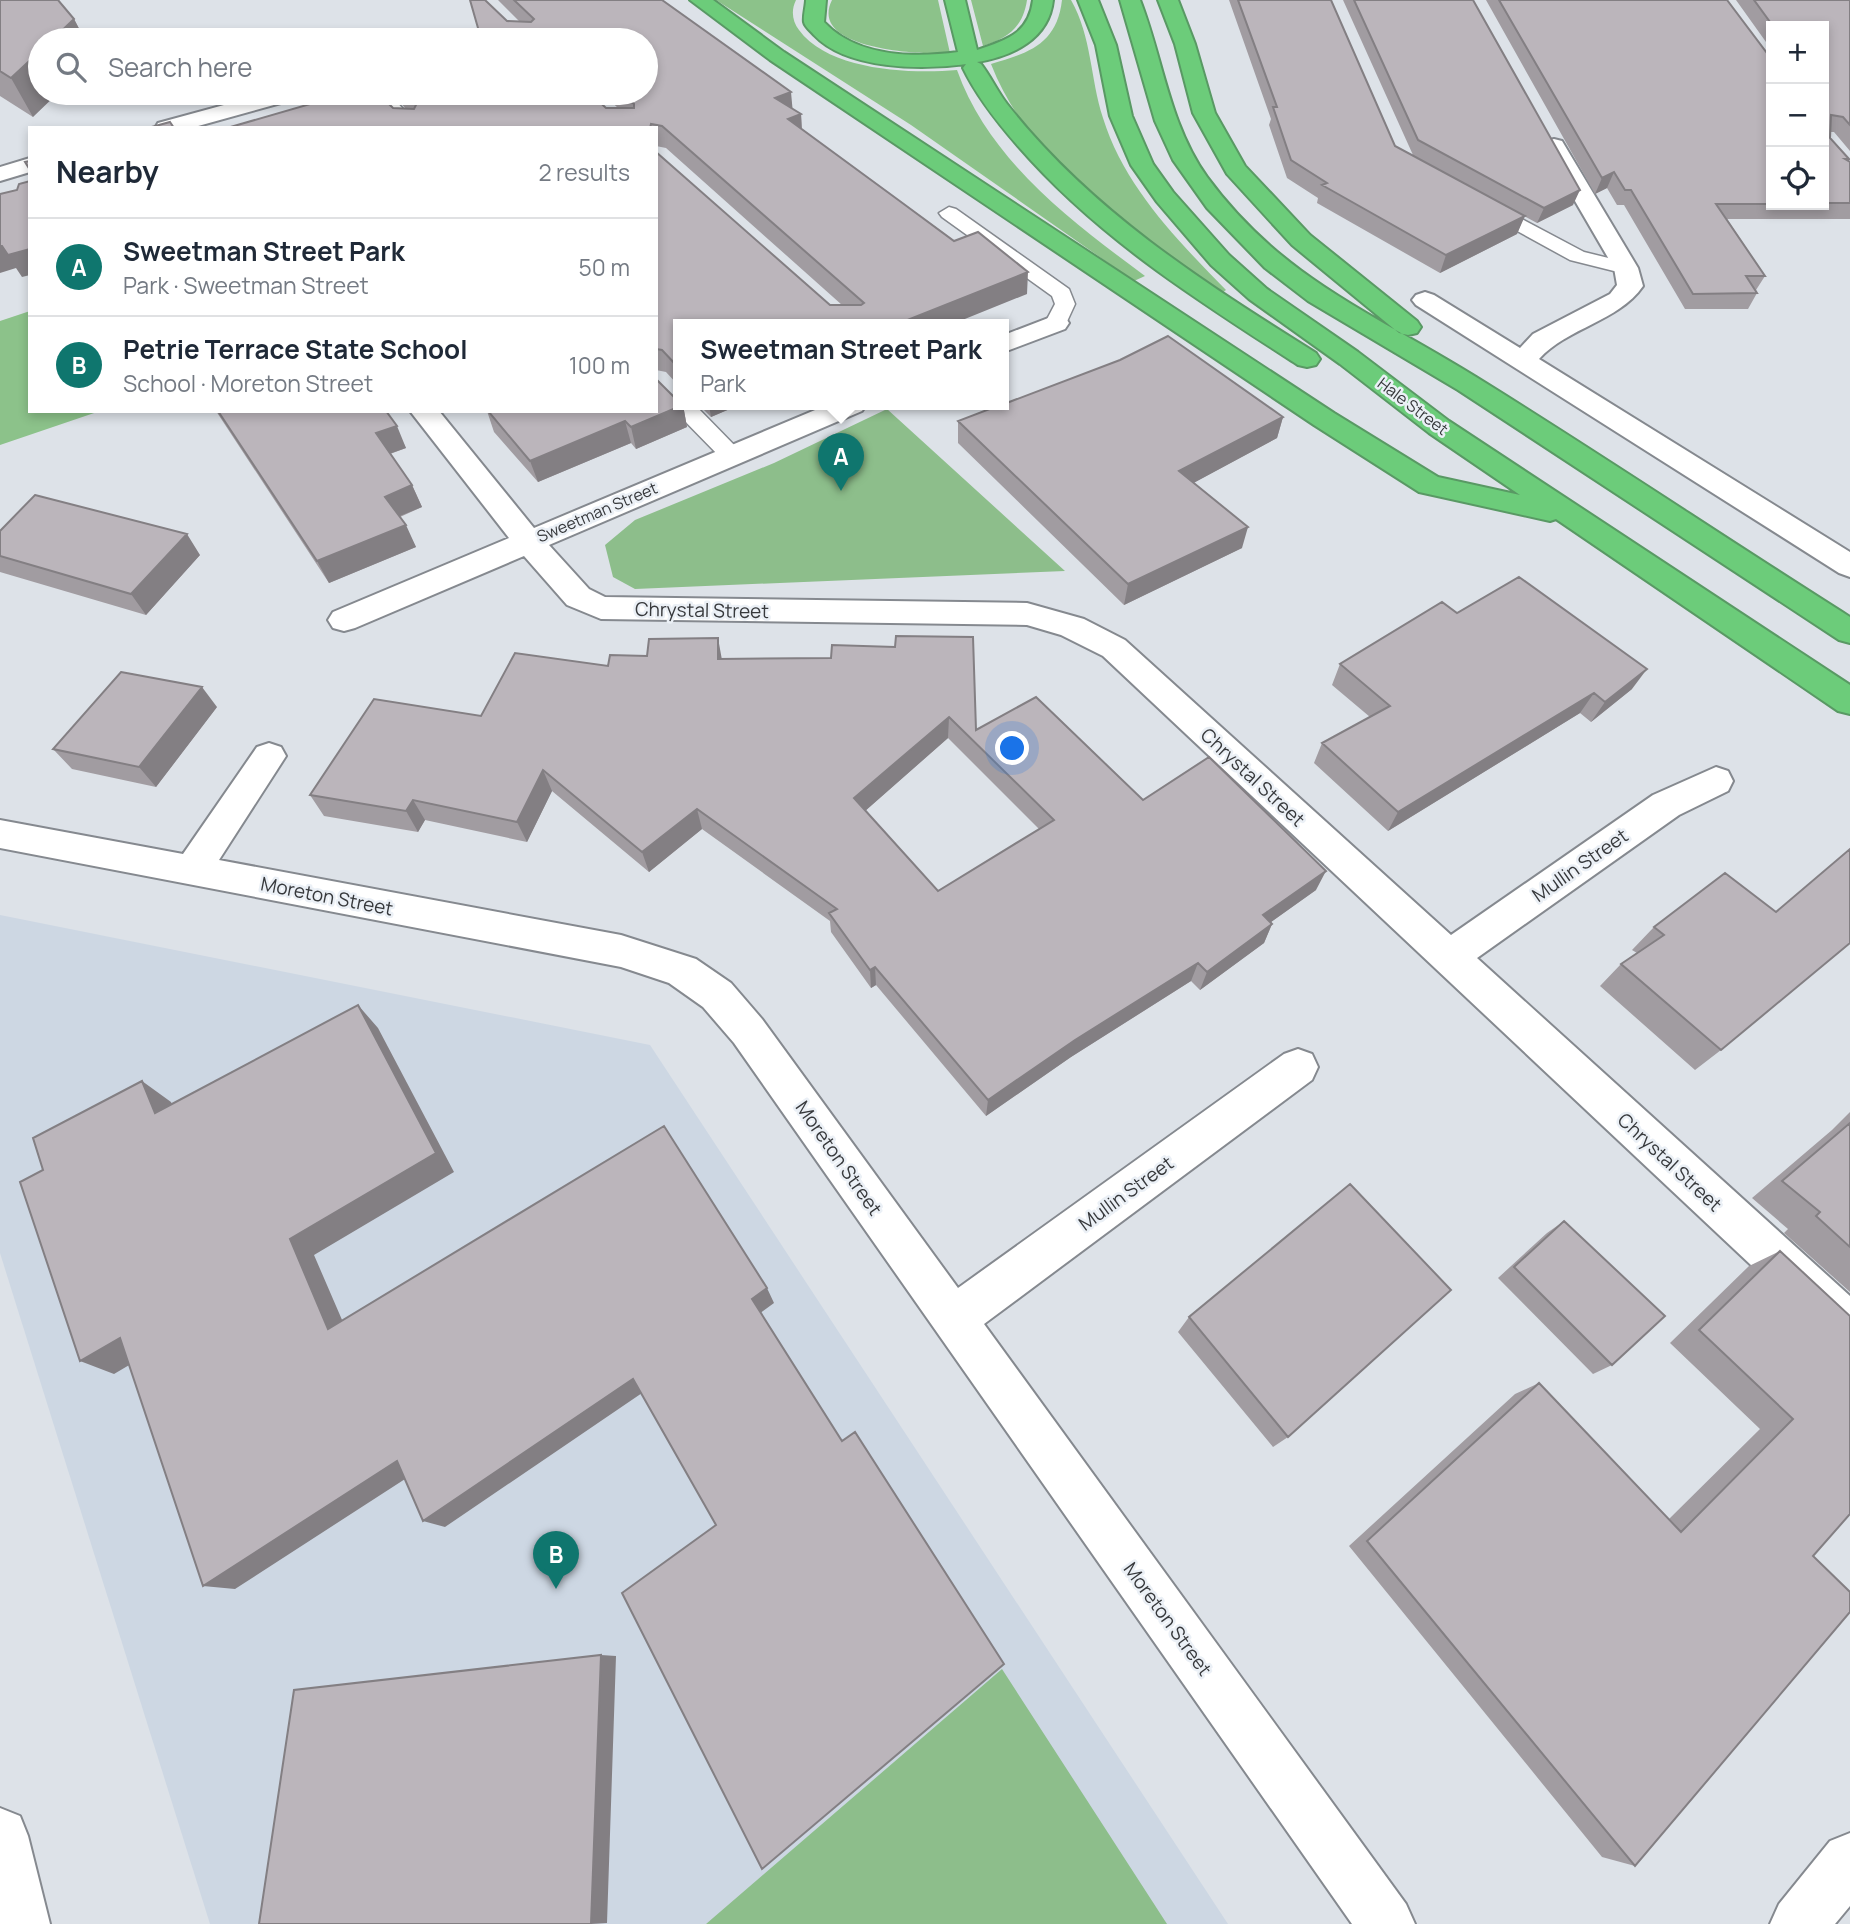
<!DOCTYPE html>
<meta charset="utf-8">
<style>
:root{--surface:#fff;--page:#f6f6f7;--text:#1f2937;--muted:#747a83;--line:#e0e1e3;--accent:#0f766e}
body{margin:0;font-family:Manrope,sans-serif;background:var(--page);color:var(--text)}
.controls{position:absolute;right:21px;top:21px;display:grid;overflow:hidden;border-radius:0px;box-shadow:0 4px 10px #0003}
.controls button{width:63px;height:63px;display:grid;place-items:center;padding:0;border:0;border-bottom:2px solid var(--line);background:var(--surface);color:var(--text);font:35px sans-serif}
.you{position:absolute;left:1013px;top:749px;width:24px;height:24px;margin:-18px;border:5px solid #fff;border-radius:50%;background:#1a73e8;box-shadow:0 0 0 10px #1a73e833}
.badge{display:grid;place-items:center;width:46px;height:46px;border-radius:50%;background:var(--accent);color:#fff;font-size:23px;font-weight:700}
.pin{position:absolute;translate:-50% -58px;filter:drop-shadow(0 2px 4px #0008)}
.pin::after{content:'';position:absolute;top:37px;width:24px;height:21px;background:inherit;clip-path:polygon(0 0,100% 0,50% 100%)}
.popup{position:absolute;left:673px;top:319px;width:336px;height:91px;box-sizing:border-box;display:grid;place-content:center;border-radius:0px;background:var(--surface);filter:drop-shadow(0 2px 5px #0005);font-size:23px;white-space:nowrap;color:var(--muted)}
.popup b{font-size:26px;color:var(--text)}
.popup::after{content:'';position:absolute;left:50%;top:100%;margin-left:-14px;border:14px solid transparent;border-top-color:var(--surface)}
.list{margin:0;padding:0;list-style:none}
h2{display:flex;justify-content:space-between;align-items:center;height:91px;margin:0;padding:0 28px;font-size:30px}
h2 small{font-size:23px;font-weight:400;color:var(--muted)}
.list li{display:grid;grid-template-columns:46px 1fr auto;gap:21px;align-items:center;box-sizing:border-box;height:98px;padding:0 28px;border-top:2px solid var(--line)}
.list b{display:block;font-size:26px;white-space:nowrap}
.list p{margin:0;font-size:23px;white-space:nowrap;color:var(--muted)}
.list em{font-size:23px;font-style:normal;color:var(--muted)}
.icon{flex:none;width:38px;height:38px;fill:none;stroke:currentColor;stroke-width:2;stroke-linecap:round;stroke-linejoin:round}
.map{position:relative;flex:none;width:1850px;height:1924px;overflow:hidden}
.search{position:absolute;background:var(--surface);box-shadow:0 4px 10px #0003;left:28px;top:28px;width:630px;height:77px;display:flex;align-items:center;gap:18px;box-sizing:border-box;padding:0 24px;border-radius:38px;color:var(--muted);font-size:26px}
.panel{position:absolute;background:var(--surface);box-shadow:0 4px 10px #0003;left:28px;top:126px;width:630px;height:287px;border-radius:0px}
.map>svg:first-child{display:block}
</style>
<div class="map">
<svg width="1850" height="1924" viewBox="0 0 1850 1924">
<rect width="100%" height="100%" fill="#dde2e8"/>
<!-- built -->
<path fill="#cdd7e3" d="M0,915L650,1045L1228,1924H210L0,1253Z"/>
<!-- green -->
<path fill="#8dbe8b" d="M887,409L1065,571L635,589L613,577L605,545L635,520L774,463Z
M1002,1669L1167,1924H706Z"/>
<!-- forest -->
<path fill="#8cc28a" d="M716,0H796C791,10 792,21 799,30C829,71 911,74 957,70C989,160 1071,221 1145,276L1134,281L911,125Z
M832,0H938L950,53C924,55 807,50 832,0Z
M971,0H1027C1023,27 1008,38 983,46Z
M1062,0H1071C1092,37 1090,78 1103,118C1124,186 1177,240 1226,290L1222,293C1135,235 1030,165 991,64C1029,53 1057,44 1062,0Z
M30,311V411H100L0,445V321Z"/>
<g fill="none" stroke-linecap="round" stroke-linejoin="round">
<defs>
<path id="service" d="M369,93H388L421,128H402Z
M1484,199L1584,252L1633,264L1636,268L1633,272L1626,274L1570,260L1477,209L1474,205L1477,201Z
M949,207L956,209L1069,289L1075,304L1064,328H1048L1045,323L1055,304L1052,296L942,217L939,213Z
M678,399V405H695L739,450L743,455L739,460L731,462L723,460L674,410L671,405Z"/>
<path id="minor" d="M268,93H302L299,98L191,128H155L158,123Z
M1554,139L1562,141L1565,146L1638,268L1643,286C1618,322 1568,327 1539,359L1850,552V577L1839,573L1416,305L1412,300L1416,295L1425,292L1434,295L1520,348L1533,334L1610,294L1617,285L1614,268L1543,146L1546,141Z
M30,158V172L0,181V167Z
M1056,315L1065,317L1069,323L1065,329L1004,352V335Z
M827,405H866L862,411L549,545L589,589L605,597L1027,603L1084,619L1125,640L1451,935L1653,795L1716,767L1728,771L1733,781L1728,791L1679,815L1477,958L1850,1296V1350L1834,1343L1103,656L1061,635L1027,625L601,619L567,605L524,556L355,628L344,631L333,628L328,620L333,612L509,538L410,411H439L534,528Z
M269,743L281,747L286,756L219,860L621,935L696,959L731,983L762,1019L958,1288L1284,1054L1298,1049L1312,1054L1318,1067L1312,1080L984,1324L1406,1904L1415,1924H1352L734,1043L703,1007L669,983L621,967L0,848V820L183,854L257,747Z
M0,1808L20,1816L28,1836L50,1924H0Z
M1850,1833V1906L1835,1924H1770L1779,1904L1830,1841Z"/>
<path id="motorway" d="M690,0H713L784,52L1334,413L1438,477L1520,495L1429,433L1340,364L1249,299L1211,265L1157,202L1131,165L1110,116L1096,45L1078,0H1098L1116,45L1132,116L1153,164L1173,192L1229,255L1267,289L1358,352L1449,421L1850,685V714L1838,711L1556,519L1550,521L1419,492L1314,425L770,60Z
M806,0H826L824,22C857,57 913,58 958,52L945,0H965L977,50C1006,40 1029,34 1033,0H1053C1049,39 1013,56 977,62L981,64C991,77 997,91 1007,104C1091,211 1203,282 1316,353L1320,359L1316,365L1307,367L1298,365C1197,300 1097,237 1018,146C997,122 977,97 963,68L966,64C922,70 847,70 814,35C811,31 805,27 804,22C803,16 806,6 806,0Z
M1120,0H1140C1163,59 1169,124 1207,177C1282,279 1373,313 1476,377C1602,455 1725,538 1850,617V643L1839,640L1458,390L1308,301L1265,268L1207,208L1173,160L1155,121Z
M1158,0H1178L1195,44L1215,113L1245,166L1310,235L1417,321L1421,327L1417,333L1408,335L1399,333L1292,245L1227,174L1193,113L1175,44Z"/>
</defs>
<!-- service casing -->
<use href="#service" stroke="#85898f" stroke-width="3"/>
<!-- minor casing -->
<use href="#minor" stroke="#85898f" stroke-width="4"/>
<!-- motorway casing -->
<use href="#motorway" stroke="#599964" stroke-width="4"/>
<!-- service -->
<use href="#service" fill="#fff" fill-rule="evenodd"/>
<!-- minor -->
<use href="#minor" fill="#fff" fill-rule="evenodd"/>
<!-- motorway -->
<use href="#motorway" fill="#6ccc7a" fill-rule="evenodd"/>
</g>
<!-- wall -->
<path fill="#a19ca1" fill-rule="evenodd" d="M0,0L74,19L85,40H40L33,117L0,96Z
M498,0H662L792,109L801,114L802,129L1027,294L678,325V390L677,384L666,372L656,370V152L830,305H842L666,148L656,146V128H227L393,108L406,109L400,102L397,93H590L606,108H618L602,93H646V40L480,35L507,21H519Z
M1229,0H1331L1395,146L1413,155L1343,0H1473L1573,205L1537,223L1524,216L1517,234L1440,273L1317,203L1318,198L1287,178L1269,125L1271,119Z
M1486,0H1727L1770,57L1771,58V205H1824V26H1771V49L1736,0H1850V151L1834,132H1831L1830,138L1849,159L1848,161L1850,162V219H1727L1765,276L1756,290L1757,293L1748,309H1685L1624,205H1617L1607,188L1595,194Z
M683,405L687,427L636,449L631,443L538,482L494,432L487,411H656Z
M699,405H739L711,417Z
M216,411H386L406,448L390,454L412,485L422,507L400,517L416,547L329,583Z
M1283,417L1277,438L1193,483L1242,548L1124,605L958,443V421Z
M0,531L200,555L146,615L0,572Z
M1457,613L1632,689L1591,722L1580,713L1388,831L1314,763L1322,743L1370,717L1332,685L1340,664Z
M831,658L976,730L1143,800L1316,890L1271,922L1272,924L1264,943L1200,990L1191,981L1071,1057L986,1116L876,985L871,988L831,932L830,921L702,829L649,872L552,791L527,842L425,820L418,832L324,816L310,795L481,716L608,666L722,659ZM948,738L1039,829L938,891L865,811Z
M217,707L156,787L72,769L53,749Z
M1725,873L1721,1050L1695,1070L1600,986L1621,964L1637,953L1632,950L1654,927Z
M1850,1112V1292L1784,1233L1788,1229L1752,1198L1832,1130Z
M1564,1221L1612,1365L1593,1374L1498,1278L1547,1233Z
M1780,1251L1813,1556L1635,1866L1602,1857L1349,1546L1515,1394L1539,1383L1669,1519L1760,1429L1670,1343L1749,1266Z
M1189,1317L1288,1437L1273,1447L1178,1332Z"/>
<!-- shaded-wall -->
<path fill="#837f83" d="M74,19L85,40H52Z
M40,51V93H58L33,117L11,78Z
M791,92L793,114L775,98Z
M801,114L802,136L788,119Z
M1614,172L1607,188L1595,194L1602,178Z
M1580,190L1573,205L1537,223L1544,208Z
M1525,216L1517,234L1440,273L1446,255Z
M0,246H2L30,249V275L22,277L16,268L0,273Z
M1028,272L1027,294L950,325H895Z
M683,405L687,427L636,449L631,427Z
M709,405H739L711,417Z
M1283,417L1277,438L1175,493L1179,471Z
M625,421L631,443L538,482L530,461Z
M397,426L406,448L386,455L376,433Z
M412,485L422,507L395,518L385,497Z
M406,525L416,547L329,583L317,561Z
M1248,527L1242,548L1124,605L1128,584Z
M187,534L200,555L146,615L131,594Z
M718,638L722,660L718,659Z
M1647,669L1632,689L1591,722L1605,702Z
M202,687L217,707L156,787L139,767Z
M1594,693L1580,713L1388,831L1398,812Z
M949,717L948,738L856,819L854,798Z
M543,770L552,791L527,842L517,822Z
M413,800L425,820L418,832L406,811Z
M697,809L702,829L649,872L642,852Z
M1326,871L1316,890L1254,934L1263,915Z
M1272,924L1264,943L1200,990L1207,972Z
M1198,963L1191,981L1071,1057L986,1116L988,1100L1075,1040Z
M875,967L876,985L871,988L870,970Z
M358,1005L378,1028L454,1172L314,1255L352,1343L328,1329L290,1239Z
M142,1081L171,1102L184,1133L155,1113Z
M767,1288L774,1303L759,1314L752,1299Z
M120,1338L153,1351L114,1374L80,1361Z
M633,1379L645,1391L445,1527L423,1521Z
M397,1461L419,1470L235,1589L203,1586Z
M601,1655L616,1656L607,1923L591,1924Z"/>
<!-- building -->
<path fill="#bbb5bb" stroke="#837f83" stroke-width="2" fill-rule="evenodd" d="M0,0H58L74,19L52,40H40V51L11,78L0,71Z
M470,0H485L507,21L531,22L534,19L514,0H662L791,92L775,98L801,114L788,119L897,199L954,241L978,232L1028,272L895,325H678V380H676V365L662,350L656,349V152L830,305H861L864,303L662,126L651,124L650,128H227L348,93H378L393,108L414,109L416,105L405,93H590L606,108H634V104L621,93H646V40H460L480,35Z
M1238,0H1331L1395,146L1525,216L1446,255L1322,185L1327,183L1291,160L1273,107H1277Z
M1354,0H1473L1580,190L1544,208L1418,140Z
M1499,0H1727L1770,57L1771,58V204H1716L1765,276H1746L1757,293L1693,294L1631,190H1625L1614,172L1602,178Z
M1754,0H1850V125L1843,117L1831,115L1830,138L1849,159H1845L1850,162V203H1824V26H1773Z
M170,122L174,128H148Z
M30,161V170L25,162Z
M30,181V249L8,255L2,246H0V194L17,190L19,184Z
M1168,336L1283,417L1179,471L1248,527L1128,584L958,421L1000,405H1004V404L1120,360Z
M656,379L678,401V405H683L631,427L625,421L530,461L488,411H656Z
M218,411H386L397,426L376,433L412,485L385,497L406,525L317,561Z
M35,495L187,534L131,594L0,556V531Z
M1519,577L1647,669L1605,702L1594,693L1398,812L1322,743L1390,706L1340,664L1442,602L1457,613Z
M896,636L973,637L976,730L1036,697L1143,800L1209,757L1326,871L1263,915L1272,924L1207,972L1198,963L1075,1040L988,1100L875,967L870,970L829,913L837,909L697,809L642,852L543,770L517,822L413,800L406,811L310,795L374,699L481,716L515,653L608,666L610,655L647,656L649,639L718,638V659L831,658L832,645L895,647ZM949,717L1054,820L938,891L854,798Z
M121,672L202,687L139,767L53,749Z
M1850,849V943L1721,1050L1621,964L1664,935L1654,927L1725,873L1776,912Z
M358,1005L436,1153L290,1239L328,1329L664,1126L767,1288L752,1299L842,1441L855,1432L1004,1664L762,1869L622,1593L716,1525L633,1379L423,1521L397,1461L203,1586L120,1338L80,1361L20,1182L43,1170L33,1138L142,1081L155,1113Z
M1850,1123V1247L1816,1216L1820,1212L1782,1181Z
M1350,1184L1451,1290L1288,1437L1189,1317Z
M1564,1221L1665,1316L1612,1365L1514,1267Z
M1780,1251L1850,1316V1514L1813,1556L1850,1592V1612L1635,1866L1367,1541L1539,1383L1681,1532L1793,1419L1699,1330Z
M601,1655L591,1924H259L294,1690Z"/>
<g text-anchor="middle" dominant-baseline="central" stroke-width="5" stroke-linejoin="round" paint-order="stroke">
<!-- far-street labels -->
<g font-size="16" fill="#37393c" stroke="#ebf0f6">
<text transform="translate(1413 406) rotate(37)">Hale Street</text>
<text transform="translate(597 512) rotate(-23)">Sweetman Street</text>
</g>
<!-- street labels -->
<g font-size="19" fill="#37393c" stroke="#ebf0f6">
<text transform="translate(702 610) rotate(1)">Chrystal Street</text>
<text transform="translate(1253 777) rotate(43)">Chrystal Street</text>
<text transform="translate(1580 865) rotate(-35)">Mullin Street</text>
<text transform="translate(327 896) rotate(11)">Moreton Street</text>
<text transform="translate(839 1158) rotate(55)">Moreton Street</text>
<text transform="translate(1670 1162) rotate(43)">Chrystal Street</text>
<text transform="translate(1126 1193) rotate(-36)">Mullin Street</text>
<text transform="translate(1168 1619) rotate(54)">Moreton Street</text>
</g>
</g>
</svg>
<div class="controls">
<button>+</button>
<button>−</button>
<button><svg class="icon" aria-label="locate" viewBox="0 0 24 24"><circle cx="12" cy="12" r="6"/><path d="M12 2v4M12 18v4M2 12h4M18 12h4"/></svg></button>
</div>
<div class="you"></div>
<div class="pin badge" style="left:841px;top:491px">A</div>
<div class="popup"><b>Sweetman Street Park</b>Park</div>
<div class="pin badge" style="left:556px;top:1589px">B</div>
<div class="search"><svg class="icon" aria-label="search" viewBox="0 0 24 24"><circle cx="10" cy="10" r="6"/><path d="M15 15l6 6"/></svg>Search here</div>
<section class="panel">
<h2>Nearby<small>2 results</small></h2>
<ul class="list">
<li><span class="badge">A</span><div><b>Sweetman Street Park</b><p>Park · Sweetman Street</p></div><em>50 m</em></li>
<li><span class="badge">B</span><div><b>Petrie Terrace State School</b><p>School · Moreton Street</p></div><em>100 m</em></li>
</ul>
</section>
</div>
